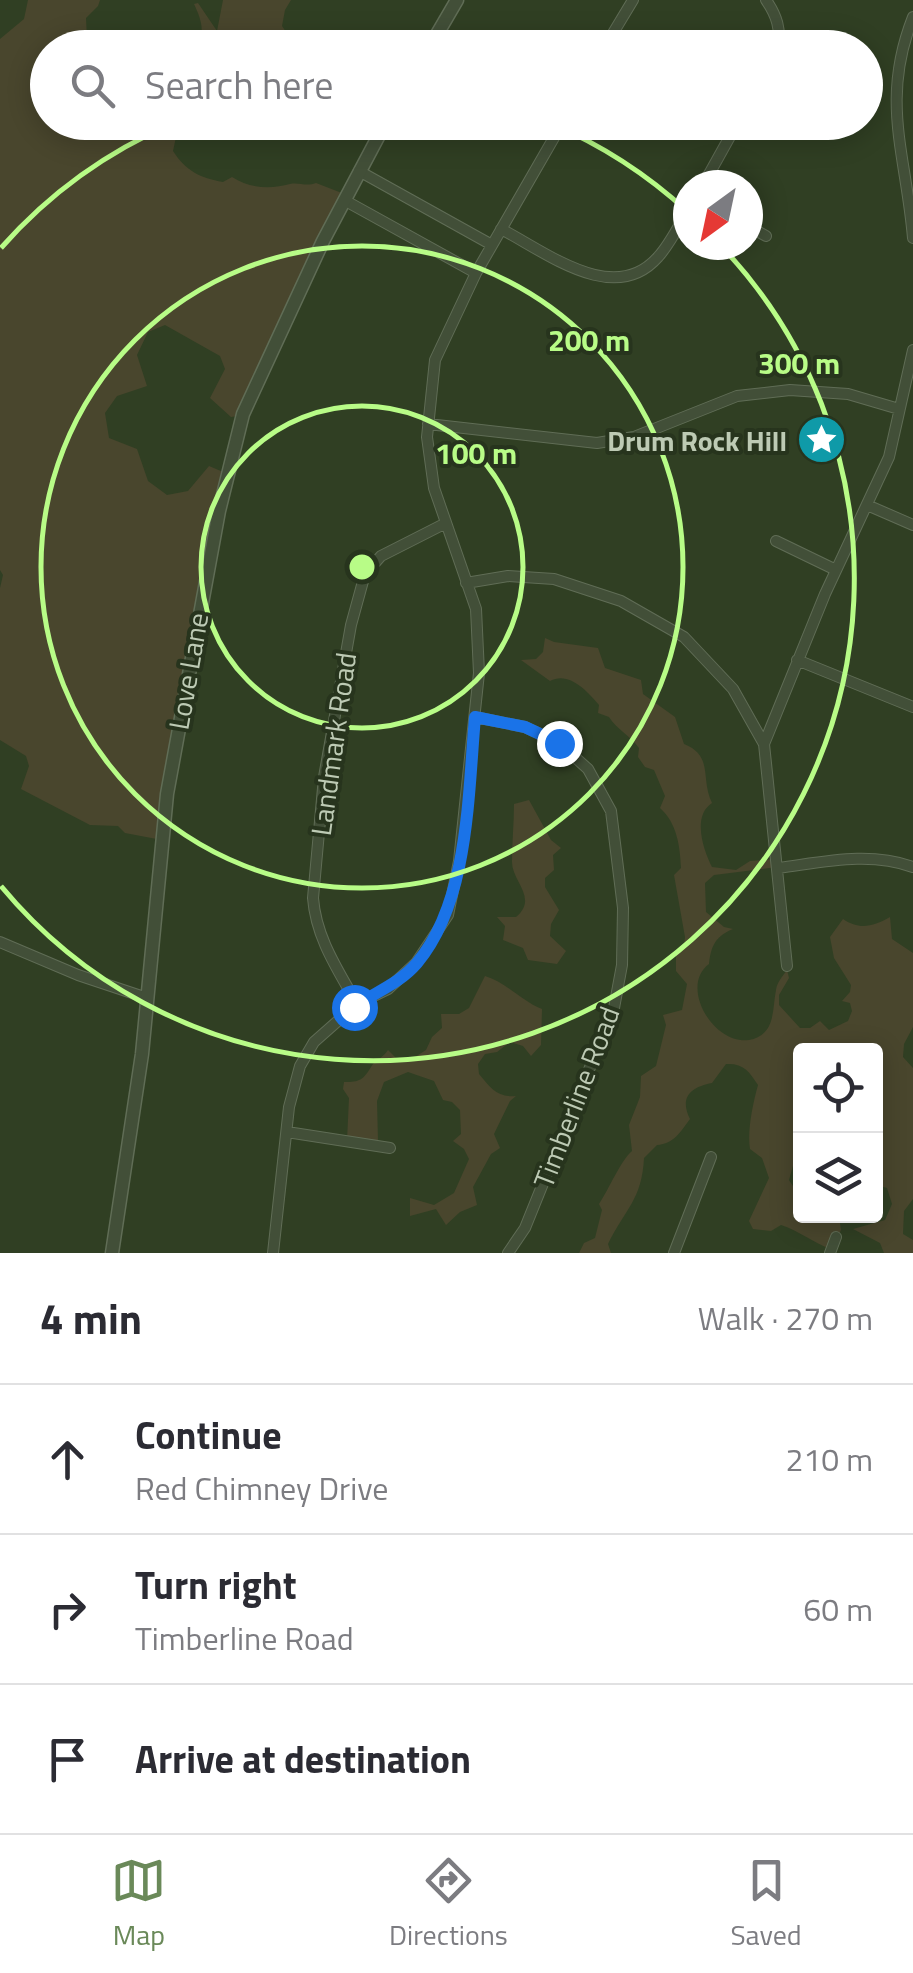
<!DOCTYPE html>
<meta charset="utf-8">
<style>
:root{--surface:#fff;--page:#f7f7f7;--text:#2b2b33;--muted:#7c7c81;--line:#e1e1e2;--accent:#6a8959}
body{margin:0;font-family:"Titillium Web",sans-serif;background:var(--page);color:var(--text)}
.controls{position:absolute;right:30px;bottom:30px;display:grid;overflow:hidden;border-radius:10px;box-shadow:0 5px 25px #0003}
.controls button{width:90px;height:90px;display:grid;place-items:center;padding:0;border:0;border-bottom:2px solid var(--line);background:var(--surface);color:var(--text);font:50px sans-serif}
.compass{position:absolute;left:673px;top:170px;width:90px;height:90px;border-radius:50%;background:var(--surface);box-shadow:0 5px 25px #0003;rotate:213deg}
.stop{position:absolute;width:30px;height:30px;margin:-22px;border:8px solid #1a73e8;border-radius:50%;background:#fff}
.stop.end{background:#1a73e8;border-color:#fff;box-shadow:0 2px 10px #0008}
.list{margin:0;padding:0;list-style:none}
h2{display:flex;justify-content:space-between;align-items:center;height:130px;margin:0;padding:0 40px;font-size:42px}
h2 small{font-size:32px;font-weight:400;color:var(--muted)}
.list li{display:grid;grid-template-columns:65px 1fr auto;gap:30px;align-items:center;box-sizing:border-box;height:150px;padding:0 40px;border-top:2px solid var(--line)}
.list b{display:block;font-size:38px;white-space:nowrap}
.list p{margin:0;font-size:32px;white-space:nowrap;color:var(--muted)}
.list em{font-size:32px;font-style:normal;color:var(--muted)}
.icon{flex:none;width:55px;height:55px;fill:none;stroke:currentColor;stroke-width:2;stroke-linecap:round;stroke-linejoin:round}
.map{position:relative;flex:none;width:913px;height:1253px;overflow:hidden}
.search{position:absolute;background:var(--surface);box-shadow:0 5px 25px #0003;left:30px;right:30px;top:30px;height:110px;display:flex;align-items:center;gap:25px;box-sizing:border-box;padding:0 35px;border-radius:55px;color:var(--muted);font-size:38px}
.sheet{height:580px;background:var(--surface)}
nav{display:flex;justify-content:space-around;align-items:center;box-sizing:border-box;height:140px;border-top:2px solid var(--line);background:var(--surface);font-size:28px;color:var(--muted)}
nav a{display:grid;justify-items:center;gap:5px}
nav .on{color:var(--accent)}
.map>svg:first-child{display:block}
</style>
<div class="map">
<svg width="913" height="1253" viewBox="0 0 913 1253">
<rect width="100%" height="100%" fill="#303f23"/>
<!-- green -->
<path fill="#49462d" d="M28,0H100L98,6L86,18L87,39L93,47L48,48V122L179,123L173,151C186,171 200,178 223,182L232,177C250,189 272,189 290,184C299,182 306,187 316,183L347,195L243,415L231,417L210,398L225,369L220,356L165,325L148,332L137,355L147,386L117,396L105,413L109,438L137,449L148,481L167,495L188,491L209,466L228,474L162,840L125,833L118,826L90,825L21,789L29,766L26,756L0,740V588L3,575L0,570V39L24,19Z
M223,0H291L285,10L282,26L292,41L302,47H194C207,34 201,19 194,4L198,3L217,31Z
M545,638L554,642L598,648L605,668L641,680L643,694L675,717L684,744C714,756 700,778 712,803C692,816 703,849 712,867L736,870L750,861L777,859V867L714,875L705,883L706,912L724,927L733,929C716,936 711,945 709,964C679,986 713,1045 749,1040C776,1035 772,1010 776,990C777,982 783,976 787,970L789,978L779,995V1005L800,1028H810L820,1021L829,1030L848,1021L852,1011L850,1003L842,1001L850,992L851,985L834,958L830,937L843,919C859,930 873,927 890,917L892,939L913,953V1027L904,1044L903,1057L913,1068V1199L904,1211L903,1234L913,1240V1253H884L880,1243L853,1229L885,1220L892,1204L887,1188L876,1185V1050H800V1141L789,1180L800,1197V1216H839L841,1230L831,1249C813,1243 800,1231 781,1225L771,1231L753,1229L749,1221L769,1178L762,1158L750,1149C747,1131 753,1103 758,1085C749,1071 743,1063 726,1064L712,1083C691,1087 679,1097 690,1119C681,1131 674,1144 657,1145L644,1158C642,1200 625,1209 608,1244L611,1253H579L584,1243L595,1238L602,1210L599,1204C609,1189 621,1160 632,1151L629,1125L640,1097L641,1076L656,1066L666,1025L663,1015L682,1010L687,984L676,971V955L684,947L685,937L674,875L681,868C680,846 677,823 660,808L665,796L654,770L645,767L638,757L639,748C630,735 617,730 609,717L598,713L599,705C587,691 569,671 550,681L521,660L536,659L543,652Z
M529,800L551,840L561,848L553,855L554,870L545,878V887L559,910L551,924L550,936L566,951L557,964L528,960L523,948L503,940L505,926L497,917H516C539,898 511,881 512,861C512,842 514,823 514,804Z
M485,976C506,982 521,1001 542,1009L541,1045L531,1056L523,1046L510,1042L497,1052L485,1054L478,1064L479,1074C490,1087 497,1098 516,1096L510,1101L494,1134L500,1148L491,1154L473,1187L477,1205L460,1212L446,1225L436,1209L410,1216V1198L434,1205L454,1193L469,1159L464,1149L453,1141L461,1134L460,1110L452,1102L443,1100L434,1081L408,1072L384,1082L377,1101L378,1141H347L349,1098L343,1089L344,1082C360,1082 363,1080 371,1067C375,1060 383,1058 388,1050L396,1058L407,1062L426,1050L432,1037L442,1028L441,1014H459L469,1008Z"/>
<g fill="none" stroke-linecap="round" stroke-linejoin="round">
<defs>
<path id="minor" d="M766,0C777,16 781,29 778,48
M913,17C880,101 906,154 913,238
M604,48L633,0
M359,171L492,245
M703,185L738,122
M344,200L476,273
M748,226L766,236
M501,229C546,252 614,307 658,257C670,244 679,225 688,210
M428,424L597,443L634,437L737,396L790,390L848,394L899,409
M867,505L913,525
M776,541L836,570
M466,583L508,576L554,579L621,601L684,637L733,689L764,744L787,966
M797,660L913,707
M475,717L525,727L559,743L588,769L611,811L623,908L622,965L614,1008L525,1228L508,1253
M764,744L825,594L889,457L913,350
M779,868C824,862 869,851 913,867
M0,942L78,975L147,998
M357,1004C338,970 316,938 313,898L324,777L351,625L365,574L381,556L446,523
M287,1132L390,1148
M273,1253L289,1107L300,1066L314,1042L357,1004L388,989L416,963L448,915L459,861L479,673L476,609L434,488L427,437L435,360L476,273L563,122
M674,1253L711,1157
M830,1253L836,1237"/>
<path id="tertiary" d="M429,48L457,0
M112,1253L142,1054L167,794L219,511L243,414L323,241L386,122"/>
</defs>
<!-- minor casing -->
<use href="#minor" stroke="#606d56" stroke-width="12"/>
<!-- tertiary casing -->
<use href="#tertiary" stroke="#606d56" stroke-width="15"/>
<!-- minor -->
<use href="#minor" stroke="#424f38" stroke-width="10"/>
<!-- tertiary -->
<use href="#tertiary" stroke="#424f38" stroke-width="12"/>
</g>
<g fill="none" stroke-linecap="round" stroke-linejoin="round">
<!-- route -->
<path stroke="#1a73e8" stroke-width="12" d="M354,1007C375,992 399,984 417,963C469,901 468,795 475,717L525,727L559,743"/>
</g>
<!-- distance rings -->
<g fill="none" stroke="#b8fc87" stroke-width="5">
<circle cx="362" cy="567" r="161"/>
<circle cx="362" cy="567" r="321"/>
<path d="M1 248A482 482 0 0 1 174 123M550 123A482 482 0 0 1 688 212M723 248A482 482 0 1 1 1 886"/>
</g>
<!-- icons -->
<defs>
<symbol id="sight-disc" viewBox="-11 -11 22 22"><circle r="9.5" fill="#0f9aa8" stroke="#27341d"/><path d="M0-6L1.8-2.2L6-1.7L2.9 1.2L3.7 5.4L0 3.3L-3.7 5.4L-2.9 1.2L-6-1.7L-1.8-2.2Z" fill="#fff"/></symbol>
</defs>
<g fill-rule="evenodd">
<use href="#sight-disc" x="794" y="412" width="55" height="55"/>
</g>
<g text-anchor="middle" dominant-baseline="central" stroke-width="8" stroke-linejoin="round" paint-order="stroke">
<!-- poi labels -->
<g font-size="28" font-weight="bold" fill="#bdcab4" stroke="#27341d" text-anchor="end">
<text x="787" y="440">Drum Rock Hill</text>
</g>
<!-- street labels -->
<g font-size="28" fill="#bdcab4" stroke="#27341d">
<text transform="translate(188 671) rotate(-80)">Love Lane</text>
<text transform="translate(333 744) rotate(-82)">Landmark Road</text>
<text transform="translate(576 1097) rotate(-69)">Timberline Road</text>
</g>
</g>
<circle cx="362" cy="567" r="15" fill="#b8fc87" stroke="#27341d" stroke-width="5"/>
<g font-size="30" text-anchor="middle" font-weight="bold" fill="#b8fc87" stroke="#27341d" stroke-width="8" stroke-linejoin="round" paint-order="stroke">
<text x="589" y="351">200 m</text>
<text x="799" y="374">300 m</text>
<text x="476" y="464">100 m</text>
</g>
</svg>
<div class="controls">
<button><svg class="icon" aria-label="locate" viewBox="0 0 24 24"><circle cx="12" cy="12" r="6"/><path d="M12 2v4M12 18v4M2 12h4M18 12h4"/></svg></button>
<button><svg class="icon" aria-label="layers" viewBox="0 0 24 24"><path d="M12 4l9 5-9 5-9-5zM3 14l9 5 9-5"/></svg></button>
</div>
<svg class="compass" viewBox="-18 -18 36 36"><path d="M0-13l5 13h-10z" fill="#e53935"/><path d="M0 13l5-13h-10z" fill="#7c7c81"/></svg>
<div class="stop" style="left:354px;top:1007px"></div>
<div class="stop end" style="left:559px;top:743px"></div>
<div class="search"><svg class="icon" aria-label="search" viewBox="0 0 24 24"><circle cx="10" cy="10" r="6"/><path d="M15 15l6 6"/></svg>Search here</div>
</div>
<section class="sheet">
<h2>4 min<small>Walk · 270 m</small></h2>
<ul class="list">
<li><svg class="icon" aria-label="ahead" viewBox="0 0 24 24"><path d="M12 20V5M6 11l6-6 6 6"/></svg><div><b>Continue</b><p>Red Chimney Drive</p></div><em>210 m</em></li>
<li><svg class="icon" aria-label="right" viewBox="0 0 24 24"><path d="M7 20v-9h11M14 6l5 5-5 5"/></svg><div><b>Turn right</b><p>Timberline Road</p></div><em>60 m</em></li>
<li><svg class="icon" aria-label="arrive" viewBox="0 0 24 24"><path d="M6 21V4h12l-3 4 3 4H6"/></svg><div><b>Arrive at destination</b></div></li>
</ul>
</section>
<nav>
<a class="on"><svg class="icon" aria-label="map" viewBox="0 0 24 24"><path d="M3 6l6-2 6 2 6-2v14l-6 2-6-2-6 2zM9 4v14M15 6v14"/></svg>Map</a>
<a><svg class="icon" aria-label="directions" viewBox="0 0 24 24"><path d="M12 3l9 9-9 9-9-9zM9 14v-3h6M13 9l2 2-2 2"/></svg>Directions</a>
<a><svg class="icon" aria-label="saved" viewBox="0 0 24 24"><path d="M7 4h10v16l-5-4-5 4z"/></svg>Saved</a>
</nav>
